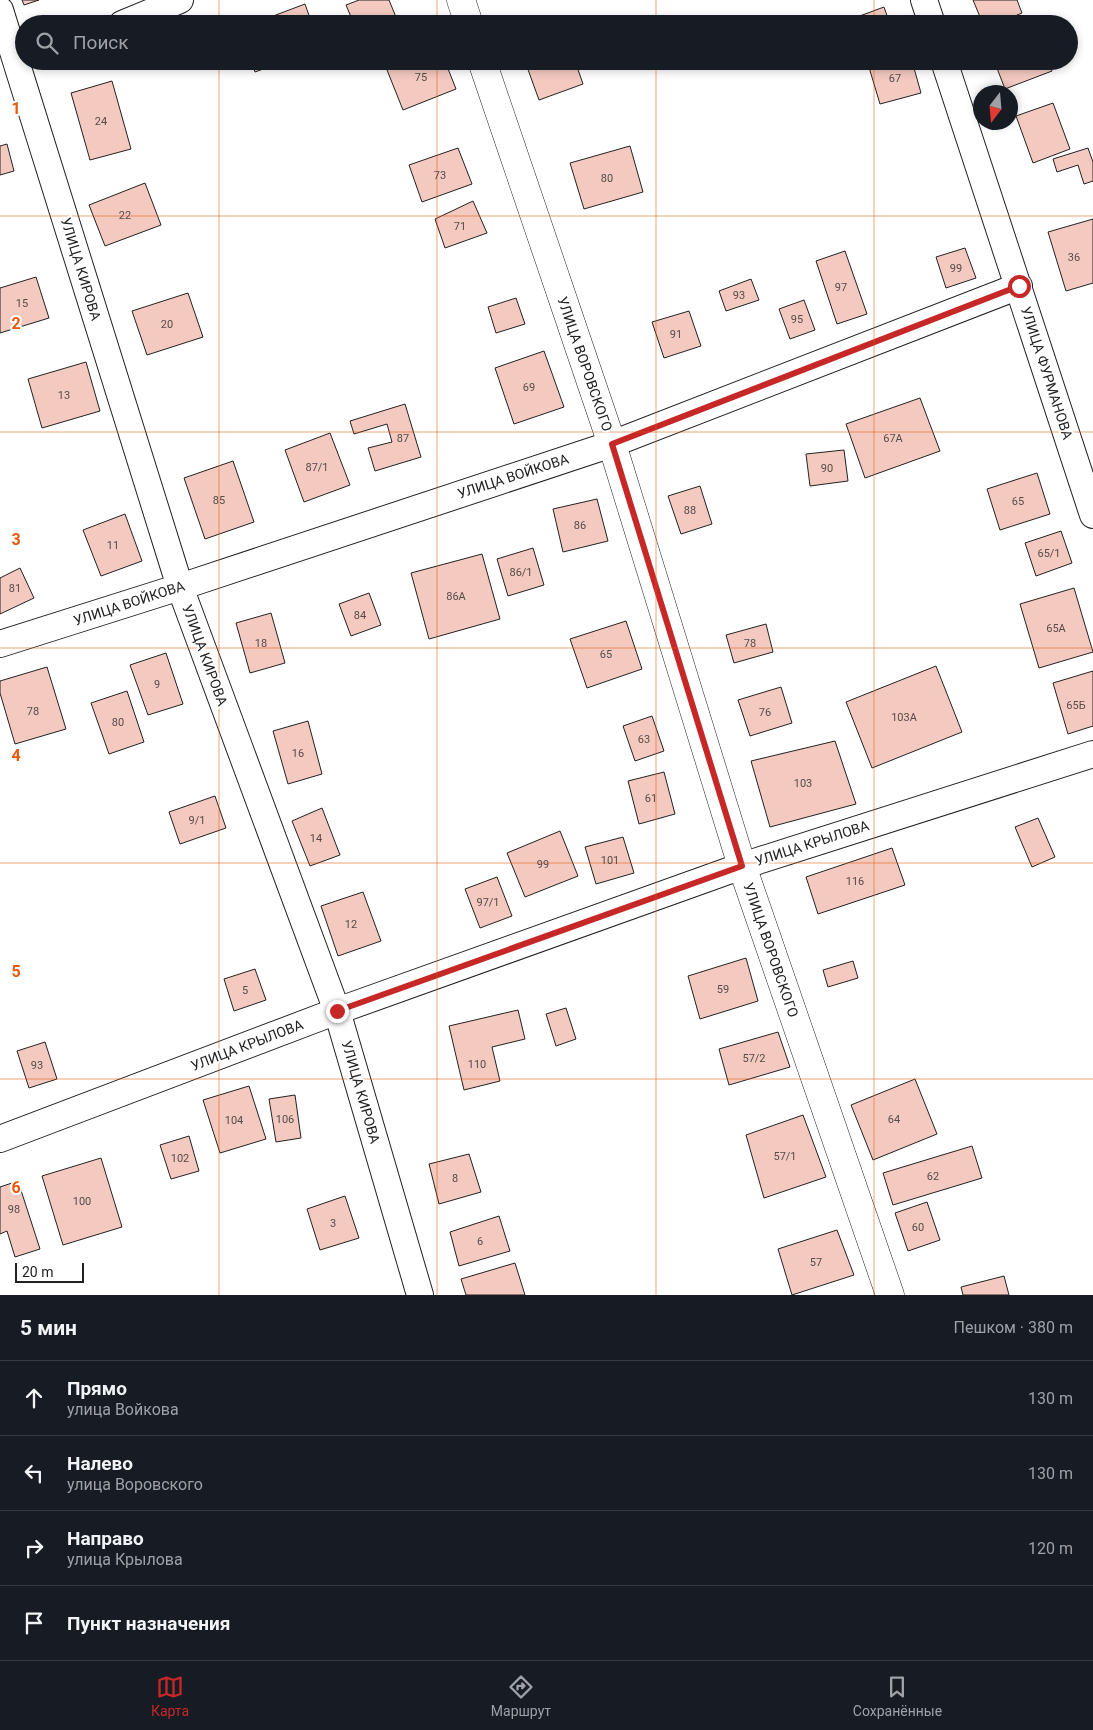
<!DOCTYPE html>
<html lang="ru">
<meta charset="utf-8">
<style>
:root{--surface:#171b24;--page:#242831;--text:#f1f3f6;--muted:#9ea1a6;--line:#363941;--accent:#c62828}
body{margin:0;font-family:Roboto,sans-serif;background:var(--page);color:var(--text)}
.compass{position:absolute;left:973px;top:85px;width:45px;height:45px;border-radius:50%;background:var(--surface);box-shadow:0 2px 8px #0003;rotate:196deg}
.scale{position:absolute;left:15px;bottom:12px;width:69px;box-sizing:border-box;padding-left:5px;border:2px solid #222;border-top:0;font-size:14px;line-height:18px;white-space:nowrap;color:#222;-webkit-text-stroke:4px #fff;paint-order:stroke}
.stop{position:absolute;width:15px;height:15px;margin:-11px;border:4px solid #c62828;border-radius:50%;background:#fff}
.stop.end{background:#c62828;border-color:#fff;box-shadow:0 1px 5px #0008}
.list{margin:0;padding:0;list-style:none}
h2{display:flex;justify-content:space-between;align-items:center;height:65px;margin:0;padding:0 20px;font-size:21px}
h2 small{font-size:16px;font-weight:400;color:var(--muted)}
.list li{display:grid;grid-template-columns:32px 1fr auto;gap:15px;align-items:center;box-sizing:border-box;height:75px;padding:0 20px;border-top:1px solid var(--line)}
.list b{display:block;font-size:19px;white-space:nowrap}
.list p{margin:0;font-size:16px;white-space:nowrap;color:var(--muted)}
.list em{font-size:16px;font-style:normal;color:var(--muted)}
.icon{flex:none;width:28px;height:28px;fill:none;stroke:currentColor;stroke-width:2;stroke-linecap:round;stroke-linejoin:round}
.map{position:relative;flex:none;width:1093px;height:1295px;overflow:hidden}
.search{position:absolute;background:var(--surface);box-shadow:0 2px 8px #0003;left:15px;right:15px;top:15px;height:55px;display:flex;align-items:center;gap:12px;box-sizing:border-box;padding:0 18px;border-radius:28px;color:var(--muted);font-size:19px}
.sheet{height:365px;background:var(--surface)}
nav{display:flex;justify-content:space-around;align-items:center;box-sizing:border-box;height:70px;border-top:1px solid var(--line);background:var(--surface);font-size:14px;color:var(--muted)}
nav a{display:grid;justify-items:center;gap:2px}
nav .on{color:var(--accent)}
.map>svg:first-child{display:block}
</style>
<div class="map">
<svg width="1093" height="1295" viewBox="0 0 1093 1295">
<rect width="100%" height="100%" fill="#fff"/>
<!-- building -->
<path fill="#f3c9c0" stroke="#222" d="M22,0H39L24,5Z
M359,0H389L398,22L393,24H354L346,5Z
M973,0H1017L1022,13L996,24H983Z
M305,4L312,24H252Z
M884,7L890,24H860L857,17Z
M251,61H285L255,72Z
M396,61H445L456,89L403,110L385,65Z
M534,61H575L583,84L539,100L526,64Z
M878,61H912L921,93L880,104L868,64Z
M999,61H1049L1052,71L1005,89L995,63Z
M112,81L131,149L90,160L71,93Z
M1053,103L1070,149L1033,163L1016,116Z
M7,144L14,171L0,175V146Z
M630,146L643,192L584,209L570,163Z
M458,148L472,184L422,202L409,165Z
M1088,148L1093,162V181L1084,184L1078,165L1057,172L1053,159Z
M145,183L161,225L105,246L89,205Z
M473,201L487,233L445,248L435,219Z
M1093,219V283L1066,291L1048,232Z
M965,248L976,278L946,288L936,257Z
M845,251L867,314L837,324L816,261Z
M36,277L49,318L0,333V288Z
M751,279L759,300L726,311L719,291Z
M188,293L203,337L147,355L132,311Z
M516,298L525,324L496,333L488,307Z
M804,300L815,330L790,339L779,309Z
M689,311L701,346L664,358L652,322Z
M544,351L564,407L514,424L495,368Z
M86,362L100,411L42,428L28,379Z
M920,398L940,451L865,478L846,424Z
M405,404L421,457L375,471L368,448L392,442L387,424L354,434L350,421Z
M330,433L350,485L304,502L285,450Z
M844,450L848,481L810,486L806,454Z
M233,461L254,522L205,539L184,478Z
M1037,473L1050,514L1000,530L987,489Z
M700,486L712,524L681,534L668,496Z
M597,499L608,541L563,552L553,509Z
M125,514L142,561L101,576L83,530Z
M1061,531L1072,563L1036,576L1025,543Z
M533,548L544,585L508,596L497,559Z
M482,554L500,619L429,639L411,573Z
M20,568L34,598L0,614V578Z
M1074,588L1093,652L1039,668L1020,604Z
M369,593L381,625L351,636L339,604Z
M271,613L285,663L250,673L236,623Z
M626,621L642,669L587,688L570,639Z
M766,624L773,652L734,663L726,635Z
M166,653L183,704L148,715L130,665Z
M936,666L962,732L872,768L846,702Z
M47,667L66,729L15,744L0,693V681Z
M1093,671V726L1068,734L1053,683Z
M781,687L792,723L750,736L738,700Z
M127,691L144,742L109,754L91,703Z
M652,716L664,751L635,761L623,726Z
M308,721L322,774L288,784L273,731Z
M835,741L856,804L770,827L751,761Z
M664,772L675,814L639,824L628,781Z
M215,796L226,828L180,844L169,812Z
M322,808L340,855L310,866L292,821Z
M1038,818L1055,857L1032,867L1015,827Z
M560,831L578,876L525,897L507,853Z
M623,837L634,873L596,884L585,847Z
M892,848L905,885L818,914L806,877Z
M497,877L512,916L480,928L465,889Z
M363,892L381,941L338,956L321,906Z
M746,958L758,1001L700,1019L688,976Z
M853,961L858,978L828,987L823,970Z
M255,969L266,1000L234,1011L224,979Z
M566,1008L576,1039L556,1046L546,1014Z
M518,1010L525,1039L492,1047L500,1081L464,1090L449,1026Z
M778,1032L790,1067L729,1085L719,1049Z
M45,1042L57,1079L29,1088L17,1051Z
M915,1079L937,1134L873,1160L851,1105Z
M249,1086L266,1139L220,1153L203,1100Z
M295,1095L301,1138L276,1142L269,1099Z
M803,1115L826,1177L764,1198L746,1135Z
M189,1136L199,1171L171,1179L160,1145Z
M972,1146L982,1178L893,1205L883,1173Z
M469,1154L481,1192L439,1204L429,1164Z
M101,1158L122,1227L63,1245L42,1176Z
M18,1181L40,1249L15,1257L7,1231L0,1234V1187Z
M345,1196L359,1238L320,1250L307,1209Z
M927,1202L940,1240L908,1251L895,1213Z
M499,1216L510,1251L459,1266L450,1232Z
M837,1230L854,1275L792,1295L778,1249Z
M515,1263L525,1295H466L461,1279Z
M1004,1276L1009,1295H963L961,1287Z"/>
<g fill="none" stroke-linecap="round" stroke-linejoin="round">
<defs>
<path id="minor" d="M924,0L932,24
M0,10L180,587L337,1011L420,1295
M122,24L180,0
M944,61L1093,515
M0,644L180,587L612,444L1019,286
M0,1139L337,1011L742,866L1093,754"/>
<path id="major" d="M461,0L469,24
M482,61L612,444L742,866L890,1295"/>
</defs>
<!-- minor casing -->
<use href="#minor" stroke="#222" stroke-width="28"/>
<!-- major casing -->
<use href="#major" stroke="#222" stroke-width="29"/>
<!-- minor -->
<use href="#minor" stroke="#fff" stroke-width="26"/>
<!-- major -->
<use href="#major" stroke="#fff" stroke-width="28"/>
</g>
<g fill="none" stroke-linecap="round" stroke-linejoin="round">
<!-- route -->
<path stroke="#c62828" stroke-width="6" d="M337,1011L742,866L612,444L1019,286"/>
</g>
<!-- grid -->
<path fill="none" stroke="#e8590c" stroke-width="1" stroke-opacity="0.55" d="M219,0V24M437,0V24M656,0V24M874,0V24M219,61V1295M437,61V1295M656,61V1295M874,61V1295M0,216H1093M0,432H1093M0,648H1093M0,863H1093M0,1079H1093"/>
<g text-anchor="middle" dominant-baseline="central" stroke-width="4" stroke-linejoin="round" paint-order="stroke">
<!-- number labels -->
<g font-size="11" fill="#564c4a">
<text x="421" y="77">75</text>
<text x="895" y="78">67</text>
<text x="101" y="121">24</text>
<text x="440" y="175">73</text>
<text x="607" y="178">80</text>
<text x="125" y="215">22</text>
<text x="460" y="226">71</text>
<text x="1074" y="257">36</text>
<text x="956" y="268">99</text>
<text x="841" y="287">97</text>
<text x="739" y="295">93</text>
<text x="22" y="303">15</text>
<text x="797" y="319">95</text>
<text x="167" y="324">20</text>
<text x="676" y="334">91</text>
<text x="529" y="387">69</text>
<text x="64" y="395">13</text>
<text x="403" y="438">87</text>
<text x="893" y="438">67А</text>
<text x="317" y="467">87/1</text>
<text x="827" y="468">90</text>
<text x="219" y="500">85</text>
<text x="1018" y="501">65</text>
<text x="690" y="510">88</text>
<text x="580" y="525">86</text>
<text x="113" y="545">11</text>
<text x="1049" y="553">65/1</text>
<text x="521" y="572">86/1</text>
<text x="15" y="588">81</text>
<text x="456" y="596">86А</text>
<text x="360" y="615">84</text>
<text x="1056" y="628">65А</text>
<text x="261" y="643">18</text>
<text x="750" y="643">78</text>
<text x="606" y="654">65</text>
<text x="157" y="684">9</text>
<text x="1076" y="705">65Б</text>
<text x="33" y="711">78</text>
<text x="765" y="712">76</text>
<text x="904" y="717">103А</text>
<text x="118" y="722">80</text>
<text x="644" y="739">63</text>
<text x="298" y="753">16</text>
<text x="803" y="783">103</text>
<text x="651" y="798">61</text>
<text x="197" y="820">9/1</text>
<text x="316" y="838">14</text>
<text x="610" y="860">101</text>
<text x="543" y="864">99</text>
<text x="855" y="881">116</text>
<text x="488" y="902">97/1</text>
<text x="351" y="924">12</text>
<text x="723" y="989">59</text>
<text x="245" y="990">5</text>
<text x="754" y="1058">57/2</text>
<text x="477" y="1064">110</text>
<text x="37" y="1065">93</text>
<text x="285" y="1119">106</text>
<text x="894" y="1119">64</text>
<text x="234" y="1120">104</text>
<text x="785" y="1156">57/1</text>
<text x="180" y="1158">102</text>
<text x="933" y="1176">62</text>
<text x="455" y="1178">8</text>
<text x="82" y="1201">100</text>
<text x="14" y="1209">98</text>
<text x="333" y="1223">3</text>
<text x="918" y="1227">60</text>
<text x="480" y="1241">6</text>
<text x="816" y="1262">57</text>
</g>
<!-- street labels -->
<g font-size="14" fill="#222" stroke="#fff">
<text transform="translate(81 269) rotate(73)">УЛИЦА КИРОВА</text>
<text transform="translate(585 364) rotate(71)">УЛИЦА ВОРОВСКОГО</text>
<text transform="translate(1047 373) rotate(72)">УЛИЦА ФУРМАНОВА</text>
<text transform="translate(513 476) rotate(-18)">УЛИЦА ВОЙКОВА</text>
<text transform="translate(129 603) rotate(-18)">УЛИЦА ВОЙКОВА</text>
<text transform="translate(205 655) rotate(70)">УЛИЦА КИРОВА</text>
<text transform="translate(812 843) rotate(-18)">УЛИЦА КРЫЛОВА</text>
<text transform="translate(771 950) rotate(71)">УЛИЦА ВОРОВСКОГО</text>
<text transform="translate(247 1045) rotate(-21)">УЛИЦА КРЫЛОВА</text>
<text transform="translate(361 1092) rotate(74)">УЛИЦА КИРОВА</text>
</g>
</g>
<g font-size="16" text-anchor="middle" font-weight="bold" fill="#e8590c" stroke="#fff" stroke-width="4" stroke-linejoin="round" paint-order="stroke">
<text x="16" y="114">1</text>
<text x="16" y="329">2</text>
<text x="16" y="545">3</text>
<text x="16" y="761">4</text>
<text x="16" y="977">5</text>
<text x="16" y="1193">6</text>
</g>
</svg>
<svg class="compass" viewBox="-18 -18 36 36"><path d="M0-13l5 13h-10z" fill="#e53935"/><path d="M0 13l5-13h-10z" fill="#9ea1a6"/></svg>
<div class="scale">20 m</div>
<div class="stop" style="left:1019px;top:286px"></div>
<div class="stop end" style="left:337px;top:1011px"></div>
<div class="search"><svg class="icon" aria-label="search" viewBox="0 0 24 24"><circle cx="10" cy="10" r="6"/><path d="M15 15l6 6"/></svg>Поиск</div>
</div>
<section class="sheet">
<h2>5 мин<small>Пешком · 380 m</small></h2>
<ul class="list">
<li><svg class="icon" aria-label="ahead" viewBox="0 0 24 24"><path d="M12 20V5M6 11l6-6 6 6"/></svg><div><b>Прямо</b><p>улица Войкова</p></div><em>130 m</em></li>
<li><svg class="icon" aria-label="left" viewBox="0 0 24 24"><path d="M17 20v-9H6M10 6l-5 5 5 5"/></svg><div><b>Налево</b><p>улица Воровского</p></div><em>130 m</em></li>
<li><svg class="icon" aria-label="right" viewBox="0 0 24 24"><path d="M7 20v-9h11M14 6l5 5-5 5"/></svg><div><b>Направо</b><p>улица Крылова</p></div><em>120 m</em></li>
<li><svg class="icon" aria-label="arrive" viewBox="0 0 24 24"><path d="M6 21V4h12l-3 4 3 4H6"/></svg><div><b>Пункт назначения</b></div></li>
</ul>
</section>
<nav>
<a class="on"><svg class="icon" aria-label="map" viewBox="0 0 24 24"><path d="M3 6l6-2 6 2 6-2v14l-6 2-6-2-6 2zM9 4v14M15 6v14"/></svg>Карта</a>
<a><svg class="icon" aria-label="directions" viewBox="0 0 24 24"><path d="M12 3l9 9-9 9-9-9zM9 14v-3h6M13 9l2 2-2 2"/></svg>Маршрут</a>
<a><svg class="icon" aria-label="saved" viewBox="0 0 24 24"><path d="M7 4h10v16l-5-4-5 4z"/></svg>Сохранённые</a>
</nav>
